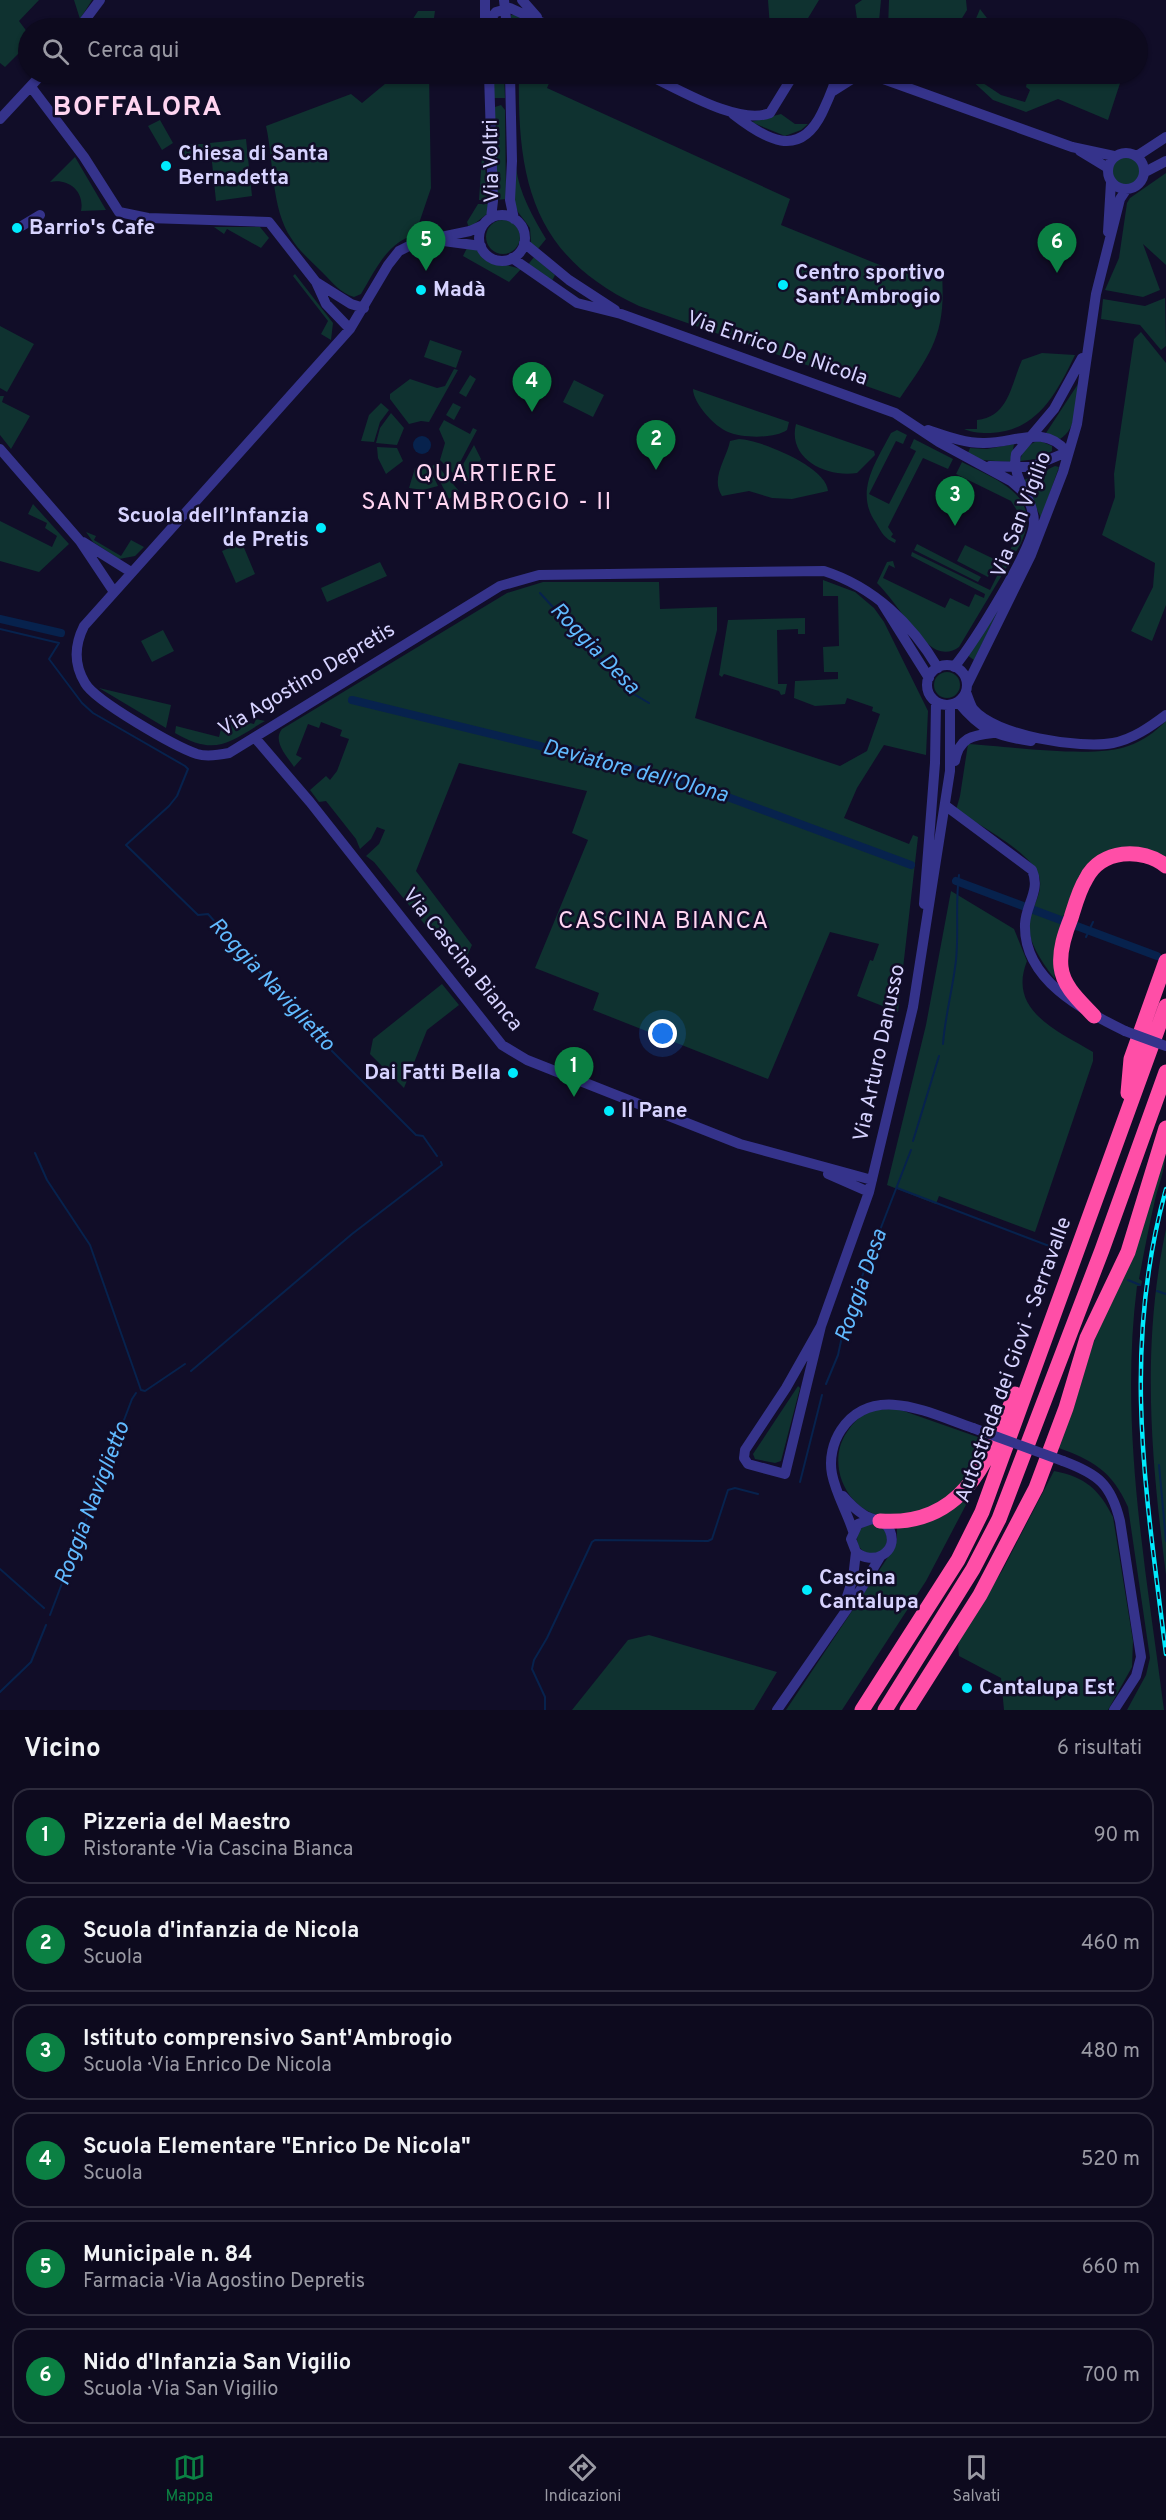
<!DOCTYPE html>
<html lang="it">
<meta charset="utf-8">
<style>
:root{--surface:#0d0a1e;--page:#1b182b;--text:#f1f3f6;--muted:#9a9aa4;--line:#2d2b3c;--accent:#0b8043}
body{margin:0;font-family:Overpass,sans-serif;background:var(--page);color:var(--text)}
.you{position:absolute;left:663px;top:1034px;width:21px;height:21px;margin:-15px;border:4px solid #fff;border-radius:50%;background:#1a73e8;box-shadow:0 0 0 9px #1a73e833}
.badge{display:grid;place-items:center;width:39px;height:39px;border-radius:50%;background:var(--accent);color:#fff;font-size:20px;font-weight:700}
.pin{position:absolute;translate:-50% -50px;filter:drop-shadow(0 2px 3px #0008)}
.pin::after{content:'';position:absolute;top:32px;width:21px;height:18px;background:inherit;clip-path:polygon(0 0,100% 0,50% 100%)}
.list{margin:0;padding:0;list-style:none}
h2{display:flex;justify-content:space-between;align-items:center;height:78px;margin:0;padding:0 24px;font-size:26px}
h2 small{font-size:20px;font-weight:400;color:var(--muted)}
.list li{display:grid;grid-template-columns:39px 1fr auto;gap:18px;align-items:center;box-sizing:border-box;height:96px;margin:0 12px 12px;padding:0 12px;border:2px solid var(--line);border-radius:18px}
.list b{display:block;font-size:22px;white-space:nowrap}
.list p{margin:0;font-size:20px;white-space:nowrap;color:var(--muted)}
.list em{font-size:20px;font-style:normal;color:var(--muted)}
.icon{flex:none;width:33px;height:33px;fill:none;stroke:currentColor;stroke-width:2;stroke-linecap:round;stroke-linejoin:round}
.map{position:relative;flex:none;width:1166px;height:1710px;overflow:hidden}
.search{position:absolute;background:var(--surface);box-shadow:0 2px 4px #0004;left:18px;right:18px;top:18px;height:66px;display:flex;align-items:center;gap:15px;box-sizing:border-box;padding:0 21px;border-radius:33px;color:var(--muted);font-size:22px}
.sheet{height:726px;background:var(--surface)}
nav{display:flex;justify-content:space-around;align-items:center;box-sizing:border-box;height:84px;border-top:2px solid var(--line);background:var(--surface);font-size:16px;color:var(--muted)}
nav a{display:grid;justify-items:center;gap:3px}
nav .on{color:var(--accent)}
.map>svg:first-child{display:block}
</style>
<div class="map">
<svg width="1166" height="1710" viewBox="0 0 1166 1710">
<rect width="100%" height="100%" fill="#110d28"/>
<!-- green -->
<path fill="#0f3230" d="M0,0H39L19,21L28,33V44L5,67L0,63Z
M74,0H92L80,19Z
M768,0H819L802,28H770Z
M862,0H881L879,21L864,24L857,19L855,5Z
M889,0H966L967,10L956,28H888Z
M980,9L993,26L990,28H972Z
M418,11H435L434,18H428V28H407Z
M511,15H515L547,28H511Z
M397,74H429L431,188L415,235C387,242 375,271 361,294L354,297C340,293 332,282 322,272C311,261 299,251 291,238C271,208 274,162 266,126L351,94L362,103Z
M493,74H504L505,98H493Z
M519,74H553L547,88L790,199L781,225L897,272L898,270L942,275C946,333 932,352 900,398L639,306C534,257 517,182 519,74Z
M970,74H977L984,79L983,83L1001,95L1025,102L1030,90L1026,87L1027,82L1017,78L1019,74H1123L1108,120L1058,99L1026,112L993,100L967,76Z
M501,105L505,110L506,199L495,200V107Z
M781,114L795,124H808L801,130L785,136L751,122Z
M160,120L173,143L162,150L148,126Z
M246,139L252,196L216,201L210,143Z
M182,144H204V155H182Z
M1111 171a15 15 0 1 1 30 0a15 15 0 1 1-30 0Z
M75,157L106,210L81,211C85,191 68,178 50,182Z
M482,157L484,160L489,200H479Z
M516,167C519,193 533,217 546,239L537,250L531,243L530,228L518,212L512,198Z
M1166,173V265L1143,244L1160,290L1143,297L1105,290L1119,258L1127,203L1130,198Z
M478,204H489L487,214L469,228L467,222Z
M486 237a17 17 0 1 1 34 0a17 17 0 1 1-34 0Z
M214,227H260L269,238L261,248L227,229L224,234Z
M467,248L479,250L491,261L521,269L509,282L463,256Z
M534,257L555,275L552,281L527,266Z
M295,274L333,323L331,340L321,334L328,321L293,276Z
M1165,298L1166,346L1161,350L1140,325L1101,319L1103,299L1145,306Z
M0,326L34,344L7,392L0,388Z
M1141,332L1166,363V605L1152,641L1131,631L1153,587L1155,563L1102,535L1115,497L1114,474L1134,339Z
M430,340L462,351L456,368L424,357Z
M1042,353L1075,355C1057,392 1038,431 991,433C981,433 973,433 964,429H977V420C1009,417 1011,384 1022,360Z
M454,369L458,370L429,422L421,421L409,424L390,399V394L410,379L437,388L445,386Z
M470,375L476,379L466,397L459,393Z
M574,380L604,395L593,417L563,402Z
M1078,384C1076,402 1078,428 1060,439L1046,433Z
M693,389L789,422L787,430C774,439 742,438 728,432C715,427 693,403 693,389Z
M0,396H4L2,402L30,416L11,449L0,435Z
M381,403L389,410L380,422L374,442L361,441L369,415Z
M453,403L461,407L454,420L446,415Z
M391,413L404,428L397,445L376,443L380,428Z
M444,420L470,434L473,428L477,430L454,474L440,460L445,443L439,429Z
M796,424L874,451L875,455L857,473C827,478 787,459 796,424Z
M897,430L907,435L903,444L896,441L869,494L889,504L916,451L910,448L914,439L953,459L948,469L923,458L888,527L893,534L891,537L896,540L895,543C885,539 881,532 876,523C854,492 876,462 891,433Z
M739,439C761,440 827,467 828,491L792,499L772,498L749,491L722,496C710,478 727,458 730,441Z
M1038,440L1052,446V451L1037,459L1020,461C1022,450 1029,445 1038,440Z
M1014,444L1011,462L981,460L968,453L970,448L987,449Z
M474,445L481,459L470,482L465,484L456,477Z
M377,447L397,448L403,461L386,474L378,458Z
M962,462C997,480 1045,496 1020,545L959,647C953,652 944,653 937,650C920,643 893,598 877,583L887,562L893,561L895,568L889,565L883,578L945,608L950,598L969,607L975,594L984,598L985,594L911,556L912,552L990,590L1023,524L1021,519L1016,516L1018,512L1011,501L956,474Z
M436,464L459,491L449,499L432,466Z
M1055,466L1059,467L1041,518L1024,480Z
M429,467L438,486L423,490L409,488L415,468Z
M33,504L69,544L39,572L0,561V521L52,547L57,536L45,528L47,523L28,514Z
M86,532L96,536L94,540L121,556L131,540L144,547L135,556L119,559L93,542Z
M242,543L255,574L236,583L222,551Z
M917,544L981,577L978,582L914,550Z
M965,545L996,560L988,577L957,561Z
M380,562L387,576L327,602L321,588Z
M823,580L855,592L874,608L884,622L928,711L926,755L884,745L857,788L844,818L909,844L913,835L918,837L898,1012L857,996L870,960L873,961L879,944L830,932L768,1079L593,1010L599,993L535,968L588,840L572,833L587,791L459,763L416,871L472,945L461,969L374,862L366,856L379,844L385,830L377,827L371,839L360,849L356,839L326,801L319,802L310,790L326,776L330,780L337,771L349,739L340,736L342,730L321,722L319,728L308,724L296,755L302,758L294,767C287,756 272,741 282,729L507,593L543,582H659L660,609L717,607V630L695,718L840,766L867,751L880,714L872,711L873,707L847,698L845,704L815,706L794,698L795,681L838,679V672H824L823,647L839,646L838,596H823Z
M1008,590L974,660L967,655Z
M805,618V634H798V629L777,630L778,684H787L785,694L781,695L779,691L724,674L722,677L719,675L728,620Z
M163,630L174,651L152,662L141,641Z
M934 685a13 13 0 1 1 26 0a13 13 0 1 1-26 0Z
M99,688L171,705L166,728Z
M224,717L254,724L256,719L265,721C229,742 216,757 175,733L176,726L219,737Z
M1166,721V862L1105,853C1083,891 1048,933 1055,979C1044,965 1026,940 1029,921C1032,906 1044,892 1039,876C1031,852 977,824 956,810L960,796L968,744C1007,746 1094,759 1128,746C1143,741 1155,732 1166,721Z
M951,891L1014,929L1027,961C1007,1011 1058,1031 1093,1052V1061L1035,1232L939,1196L936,1204L887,1185L926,1025Z
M442,984L459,1005L427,1030L404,1088L370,1054L373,1039Z
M1166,1142C1166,1168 1161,1177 1155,1200C1149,1226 1144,1252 1139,1279L1142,1281L1141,1286H1137C1119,1428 1146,1569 1164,1710H1127L1146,1675L1150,1658L1128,1507C1112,1471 1093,1460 1056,1447Z
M1166,1229V1575C1151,1457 1141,1347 1166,1229Z
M798,1386L800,1388L781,1461L775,1463L755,1459L753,1454Z
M898,1409L992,1442C984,1455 976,1474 965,1484C945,1502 918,1517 891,1517C849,1517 824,1465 847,1432C852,1424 861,1414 870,1411C879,1409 889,1409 898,1409Z
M1054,1471C1085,1477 1099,1489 1113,1517L1133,1641L1132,1667L1108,1710H1004L1001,1678L959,1656L958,1645L962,1632L1002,1571Z
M964,1498H968V1501L926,1581L842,1710H786L892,1551L897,1540V1528Z
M857 1539a15 15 0 1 1 30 0a15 15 0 1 1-30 0Z
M649,1635L777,1672L754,1710H572L628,1640Z"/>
<!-- water -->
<path fill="#07224d" d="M413 445a9 9 0 1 1 18 0a9 9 0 1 1-18 0Z"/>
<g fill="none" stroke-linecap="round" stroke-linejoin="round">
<!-- stream -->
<path stroke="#07224d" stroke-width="2" d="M540,593L632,693L649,703
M0,629L59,643L49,659L82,703L93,713L185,766L188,769L177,796L169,806L126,845L198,915L208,914L321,1040L416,1135L423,1136L437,1156
M1086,937L1093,922
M943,1044C945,1016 953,988 956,960C959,931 955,904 959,875
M913,1141L939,1056
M35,1153L47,1180L90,1245L141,1390L145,1391L185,1364
M897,1188L1057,1249
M1128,1280L1140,1285
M1157,1291L1166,1294
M191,1371L352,1234L442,1165L441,1162
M826,1384L838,1355L846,1318L911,1150
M1159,1465L1166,1541
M800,1482L822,1395
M0,1569L44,1608
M50,1615L132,1399L136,1393
M0,1692L31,1662L46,1625
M545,1710V1697L532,1669L534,1660L547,1638L592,1542L595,1540L708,1541L712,1539L728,1490L735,1488L758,1494"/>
<!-- canal -->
<path stroke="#07224d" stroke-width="8" d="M0,619L61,633
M352,700L687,782L911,865
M956,881L1157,956"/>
<!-- minor -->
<path stroke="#35338b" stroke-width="10" d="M504,0L507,28
M522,0L537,17
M485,24V0
M485,25L496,12L510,8L554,28
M79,28L100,0
M489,74L493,201L491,218
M510,74L512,161L510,200L514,219
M646,74C677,88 738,126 770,113L794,74
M31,87L84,157L119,212L148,218L269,222L316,282L351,304L364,308
M833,91L852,79L875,76L1072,147L1114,156
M733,114C765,139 799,160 822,113C828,100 834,88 837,74
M0,119L42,74
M1080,151L1108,168
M1108 171a18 18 0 1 1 36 0a18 18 0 1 1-36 0Z
M1137,156L1166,137
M1145,172L1166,161
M479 238a23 23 0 1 1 46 0a23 23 0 1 1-46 0Z
M483,225L470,231L417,242L399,251L388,265L350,329L84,626C74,646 74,665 85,683C95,701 176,747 197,754C207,757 219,755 229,753L500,586L539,575L824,571C874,587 912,624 938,668
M20,227L40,215
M1108,232L1111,182
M436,240L481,246
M524,243L569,280L615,310
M512,258L577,303L621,314L895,413L939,442L1011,481L1026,494
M316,282L326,304L350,329
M928,430C946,436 964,443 983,443C1014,444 1044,423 1067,452
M0,449L80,541L114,592
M990,466L1031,467L1067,452
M83,542L131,572
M882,603L929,678
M927 685a20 20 0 1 1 40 0a20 20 0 1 1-40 0Z
M954,667C973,644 1033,549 1034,523C1034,497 1011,480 1016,454L1054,409L1082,358
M967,685L1031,555L1063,472L1077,424L1096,294L1120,199L1126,190
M966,692C968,697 970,704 973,709C995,736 1080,749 1113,743C1133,739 1150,727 1166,715
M958,702C981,730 995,736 1031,741
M256,739L310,802L502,1045L527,1060L740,1144L872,1180
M955,761C959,738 972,735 993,733
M946,806L1032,870C1041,890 1026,904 1025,924C1023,980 1083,1010 1125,1031
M924,904L935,763L936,702
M828,1174L869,1192
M821,1326L786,1388L745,1450L744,1458L748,1464L785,1474L821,1326L869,1192L913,1007L950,771V705
M1063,1461C1098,1474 1111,1484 1120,1521L1141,1657L1136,1676L1114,1710
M843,1496C849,1503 856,1510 864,1515C873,1521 885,1519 890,1531C899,1553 872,1566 856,1552L851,1539L858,1524L872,1519
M853,1531C847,1512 836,1494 832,1474C829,1459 833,1442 841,1430C873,1382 931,1414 973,1428
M844,1606L853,1578L856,1552
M777,1710L861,1589L880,1557"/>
<!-- highway -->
<path stroke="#ff4ea7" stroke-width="15" d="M1094,1016C1081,1002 1063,987 1061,967C1059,950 1065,933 1071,918C1075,905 1079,890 1086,879C1101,849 1142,847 1166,866
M1128,1093L1131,1059L1166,961
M880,1521C964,1527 988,1460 1015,1394
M862,1710L958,1560L982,1512L1166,1006
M885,1710L973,1569L999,1519L1102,1250L1166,1072
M907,1710L980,1595L1036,1488L1066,1408L1087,1338L1128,1252L1166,1128"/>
<defs>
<path id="rail" d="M1166,1189C1121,1351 1146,1492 1166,1654"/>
</defs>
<!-- rail casing -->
<use href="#rail" stroke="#00ebfe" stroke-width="4.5"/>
<!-- rail -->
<use href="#rail" stroke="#110d28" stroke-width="2" stroke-dasharray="7" stroke-linecap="butt"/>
<!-- minor-bridge -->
<path stroke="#35338b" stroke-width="10" d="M1125,1031L1166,1046
M973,1428L1063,1461"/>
</g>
<!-- markers -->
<g fill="#00ebfe" stroke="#110d28" stroke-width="2">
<circle cx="166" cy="166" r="6"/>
<circle cx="17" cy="228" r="6"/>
<circle cx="783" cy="285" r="6"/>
<circle cx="421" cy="290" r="6"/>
<circle cx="321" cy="528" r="6"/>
<circle cx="513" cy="1073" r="6"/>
<circle cx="609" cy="1111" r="6"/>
<circle cx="807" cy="1590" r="6"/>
<circle cx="967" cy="1688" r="6"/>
</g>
<g text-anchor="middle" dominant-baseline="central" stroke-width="5" stroke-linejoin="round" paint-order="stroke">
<!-- poi labels -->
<g font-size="21" font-weight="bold" fill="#d7d3ff" stroke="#110d28" text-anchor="start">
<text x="178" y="154">Chiesa di Santa<tspan x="178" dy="24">Bernadetta</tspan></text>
<text x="29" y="228">Barrio's Cafe</text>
<text x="795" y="273">Centro sportivo<tspan x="795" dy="24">Sant'Ambrogio</tspan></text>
<text x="433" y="290">Madà</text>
<text x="309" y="516" text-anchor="end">Scuola dell’Infanzia<tspan x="309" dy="24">de Pretis</tspan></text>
<text x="501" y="1073" text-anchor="end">Dai Fatti Bella</text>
<text x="621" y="1111">Il Pane</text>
<text x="819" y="1578">Cascina<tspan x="819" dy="24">Cantalupa</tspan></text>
<text x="979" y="1688">Cantalupa Est</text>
</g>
<!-- street labels -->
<g font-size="21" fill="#d7d3ff" stroke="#110d28">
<text transform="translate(492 161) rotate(-91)">Via Voltri</text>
<text transform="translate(777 349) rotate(19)">Via Enrico De Nicola</text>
<text transform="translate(1022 515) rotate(-69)">Via San Vigilio</text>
<text transform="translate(307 680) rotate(-31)">Via Agostino Depretis</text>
<text transform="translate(462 960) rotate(51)">Via Cascina Bianca</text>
<text transform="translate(880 1053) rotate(-78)">Via Arturo Danusso</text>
<text transform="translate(1014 1360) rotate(-70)">Autostrada dei Giovi - Serravalle</text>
</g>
<!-- water labels -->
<g font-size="22" font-style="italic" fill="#61baff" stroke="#110d28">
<text transform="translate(594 649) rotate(46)">Roggia Desa</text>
<text transform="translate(635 772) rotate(15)">Deviatore dell'Olona</text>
<text transform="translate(271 985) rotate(47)">Roggia Naviglietto</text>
<text transform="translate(862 1286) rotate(-71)">Roggia Desa</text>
<text transform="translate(93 1504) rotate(-69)">Roggia Naviglietto</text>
</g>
<!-- quarter labels -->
<g font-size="24" letter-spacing="1.5" fill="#ffd5f1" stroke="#110d28">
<text x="487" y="475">QUARTIERE<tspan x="487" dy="28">SANT'AMBROGIO - II</tspan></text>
<text x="664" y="922">CASCINA BIANCA</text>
</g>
<!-- district labels -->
<g font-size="27" font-weight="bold" letter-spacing="1.5" fill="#ffd5f1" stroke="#110d28">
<text x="138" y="108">BOFFALORA</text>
</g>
</g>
</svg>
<div class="you"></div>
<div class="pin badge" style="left:574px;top:1097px">1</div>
<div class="pin badge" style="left:656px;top:470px">2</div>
<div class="pin badge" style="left:955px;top:526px">3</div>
<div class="pin badge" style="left:532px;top:412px">4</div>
<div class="pin badge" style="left:426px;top:271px">5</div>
<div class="pin badge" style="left:1057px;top:273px">6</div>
<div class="search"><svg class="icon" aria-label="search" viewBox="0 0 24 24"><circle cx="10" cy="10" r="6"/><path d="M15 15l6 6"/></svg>Cerca qui</div>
</div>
<section class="sheet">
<h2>Vicino<small>6 risultati</small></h2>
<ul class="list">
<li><span class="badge">1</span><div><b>Pizzeria del Maestro</b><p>Ristorante · Via Cascina Bianca</p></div><em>90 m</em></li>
<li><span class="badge">2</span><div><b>Scuola d'infanzia de Nicola</b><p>Scuola</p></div><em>460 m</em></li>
<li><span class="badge">3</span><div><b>Istituto comprensivo Sant'Ambrogio</b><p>Scuola · Via Enrico De Nicola</p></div><em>480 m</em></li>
<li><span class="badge">4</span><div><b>Scuola Elementare &quot;Enrico De Nicola&quot;</b><p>Scuola</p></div><em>520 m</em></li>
<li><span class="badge">5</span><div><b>Municipale n. 84</b><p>Farmacia · Via Agostino Depretis</p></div><em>660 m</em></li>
<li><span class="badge">6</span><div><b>Nido d'Infanzia San Vigilio</b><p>Scuola · Via San Vigilio</p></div><em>700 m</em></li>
</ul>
</section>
<nav>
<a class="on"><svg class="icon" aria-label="map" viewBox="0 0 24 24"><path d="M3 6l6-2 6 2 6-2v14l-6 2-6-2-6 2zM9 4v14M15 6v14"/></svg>Mappa</a>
<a><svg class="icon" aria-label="directions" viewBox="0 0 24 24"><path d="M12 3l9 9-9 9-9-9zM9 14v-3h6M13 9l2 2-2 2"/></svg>Indicazioni</a>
<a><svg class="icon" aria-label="saved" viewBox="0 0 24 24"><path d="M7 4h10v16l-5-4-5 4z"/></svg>Salvati</a>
</nav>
